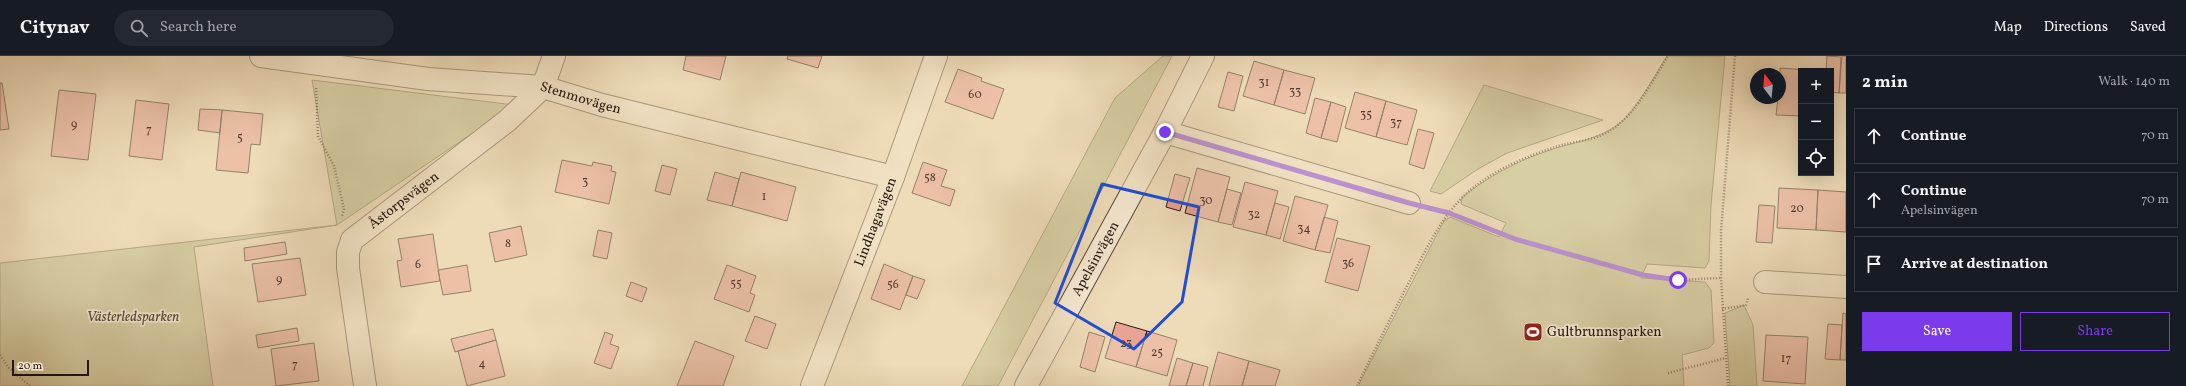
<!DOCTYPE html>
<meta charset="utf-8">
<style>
:root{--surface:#171b24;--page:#242831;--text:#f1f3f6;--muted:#9ea1a6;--line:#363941;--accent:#7c3aed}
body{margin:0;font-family:Vollkorn,serif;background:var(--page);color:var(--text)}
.controls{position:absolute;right:12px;top:12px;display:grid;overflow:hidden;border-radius:0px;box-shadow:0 4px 16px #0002}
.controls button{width:36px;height:36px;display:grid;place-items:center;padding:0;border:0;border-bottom:1px solid var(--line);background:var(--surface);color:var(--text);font:20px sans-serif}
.compass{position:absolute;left:1750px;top:12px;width:36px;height:36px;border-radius:50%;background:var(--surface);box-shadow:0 4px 16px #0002;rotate:344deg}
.scale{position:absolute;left:12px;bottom:10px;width:77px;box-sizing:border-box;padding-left:4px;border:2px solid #25170d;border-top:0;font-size:11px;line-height:14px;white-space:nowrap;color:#25170d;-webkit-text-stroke:3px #f4e8d1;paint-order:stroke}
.stop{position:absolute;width:12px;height:12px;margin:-9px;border:3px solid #7c3aed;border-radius:50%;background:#fff}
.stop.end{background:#7c3aed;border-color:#fff;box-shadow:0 1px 4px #0008}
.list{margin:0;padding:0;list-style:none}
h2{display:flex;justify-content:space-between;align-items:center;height:52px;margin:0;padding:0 16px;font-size:17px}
h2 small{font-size:13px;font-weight:400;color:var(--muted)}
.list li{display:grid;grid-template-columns:26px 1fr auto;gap:12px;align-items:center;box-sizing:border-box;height:56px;margin:0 8px 8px;padding:0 8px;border:1px solid var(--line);border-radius:0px}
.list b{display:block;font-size:15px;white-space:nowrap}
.list p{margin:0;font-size:13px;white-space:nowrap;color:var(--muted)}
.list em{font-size:13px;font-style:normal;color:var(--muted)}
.actions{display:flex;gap:8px;padding:12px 16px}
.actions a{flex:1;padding:9px 0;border:1px solid var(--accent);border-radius:0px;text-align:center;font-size:14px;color:var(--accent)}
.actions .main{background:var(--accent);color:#fff}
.icon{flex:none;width:22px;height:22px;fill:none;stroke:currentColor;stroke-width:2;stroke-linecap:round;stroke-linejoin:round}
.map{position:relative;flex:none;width:1846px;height:330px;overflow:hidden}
header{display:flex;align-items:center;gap:24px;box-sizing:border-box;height:56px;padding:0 20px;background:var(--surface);border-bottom:1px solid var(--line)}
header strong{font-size:19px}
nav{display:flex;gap:22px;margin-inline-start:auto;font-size:14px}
.search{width:280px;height:36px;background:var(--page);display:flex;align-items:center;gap:10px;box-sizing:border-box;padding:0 14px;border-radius:22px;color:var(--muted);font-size:15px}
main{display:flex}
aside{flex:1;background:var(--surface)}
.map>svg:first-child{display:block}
</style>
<header>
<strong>Citynav</strong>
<div class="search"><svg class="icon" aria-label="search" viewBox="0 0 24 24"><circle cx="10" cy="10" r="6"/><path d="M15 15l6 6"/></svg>Search here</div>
<nav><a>Map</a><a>Directions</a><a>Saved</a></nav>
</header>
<main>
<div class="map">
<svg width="1846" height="330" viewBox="0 0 1846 330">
<rect width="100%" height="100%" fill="#eedbb8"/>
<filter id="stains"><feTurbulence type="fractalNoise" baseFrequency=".005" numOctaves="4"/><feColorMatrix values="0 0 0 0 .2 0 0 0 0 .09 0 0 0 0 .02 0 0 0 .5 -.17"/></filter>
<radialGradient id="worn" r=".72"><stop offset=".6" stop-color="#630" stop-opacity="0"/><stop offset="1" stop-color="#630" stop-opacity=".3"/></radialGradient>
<!-- green -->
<path fill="#bcbf8c" stroke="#706b4c" d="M1163,0H1172L998,330H962L1115,42Z
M1667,0H1725L1711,149L1709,205L1705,212L1647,208L1641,222L1705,226L1711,234L1714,287L1709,292L1682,299L1684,330H1358L1444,165L1450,161L1499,181L1506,167L1461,148L1462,141C1488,121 1515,106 1547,95C1572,86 1599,84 1620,67C1634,57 1657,16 1667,0Z
M312,24L514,49L337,169L194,191L213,330H0V207L337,169Z
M1484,29L1603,64L1507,97L1478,113L1441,138L1430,135Z
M1744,249L1753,269L1757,330H1730L1725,257Z"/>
<!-- building -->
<path fill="#e8a394" stroke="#25170d" d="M686,0H726L720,24L683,14Z
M788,0H822L818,12L787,3Z
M1827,0L1841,1L1839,37L1831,36V15H1826Z
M1842,0H1846V37H1839Z
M1254,5L1284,14L1274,49L1243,40Z
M1780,12L1820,15H1801V60L1776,59L1778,42H1780Z
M958,13L982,22L981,25L1004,33L993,63L945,46Z
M1284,14L1315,22L1305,58L1274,49Z
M1228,16L1243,20L1234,55L1218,51Z
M0,27H2L9,73L0,74Z
M59,34L96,38L88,104L51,100Z
M1355,36L1386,45L1376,81L1345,72Z
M1315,42L1331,46L1321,82L1306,77Z
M136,44L169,48L162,104L129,100Z
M1386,45L1417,54L1407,89L1376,81Z
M1331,46L1346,51L1337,86L1321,82Z
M200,53L222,54L220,77L198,74Z
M222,54L263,58L260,89L251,88L248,117L216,114Z
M1418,73L1434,77L1424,113L1409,108Z
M562,104L592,110L593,106L612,110L611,115L616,116L609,148L555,136Z
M923,106L947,114L941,130L955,134L950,150L912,137Z
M662,109L677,113L670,139L655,135Z
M1197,112L1230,121L1218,166L1185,157Z
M715,116L739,123L732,150L707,144Z
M741,116L796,131L787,165L732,150Z
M1175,118L1190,122L1180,155L1166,151Z
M1245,126L1278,135L1266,179L1233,171Z
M1779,132L1818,134L1816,174L1777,172Z
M1227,133L1241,137L1232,169L1218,166Z
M1818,134L1846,136V176L1816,174Z
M1295,140L1328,149L1315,194L1283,185Z
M1275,147L1289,151L1280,183L1266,179Z
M1759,149L1775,150L1772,187L1756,186Z
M1324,161L1338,165L1330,197L1315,194Z
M521,170L527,199L495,206L489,177Z
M598,174L612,177L607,203L593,200Z
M433,178L440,225L401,231L397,205L402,204L398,183Z
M1337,182L1370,190L1358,235L1325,226Z
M285,186L287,198L245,205L244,192Z
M300,202L306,239L258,246L252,208Z
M884,208L913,220L900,254L871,243Z
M467,209L471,235L443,239L438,214Z
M727,209L756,220L750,237L755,239L749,256L714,243Z
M913,220L925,224L917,243L906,239Z
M631,226L647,232L642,246L626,240Z
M1843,257L1846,258V304H1840Z
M755,260L776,268L767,293L745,285Z
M1116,266L1147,275L1136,311L1105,302Z
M1828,268L1842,269L1840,304L1825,303Z
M297,272L299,285L258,292L256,279Z
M493,273L496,284L455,296L451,283Z
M1147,275L1177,284L1167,320L1136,311Z
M605,276L613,279L610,288L619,291L611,313L594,307Z
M1089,276L1105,281L1095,316L1080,311Z
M1766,279L1808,281L1805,328L1763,325Z
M496,284L505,320L467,330L458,295Z
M695,285L734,300L723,330H677Z
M314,287L319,325L276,330L271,293Z
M1218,296L1249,305L1242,330H1209Z
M1177,302L1193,307L1186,330H1169Z
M1249,305L1280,314L1275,330H1242Z
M1193,307L1208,311L1203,330H1186Z"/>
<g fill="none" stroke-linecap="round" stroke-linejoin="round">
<defs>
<g id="minor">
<path id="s1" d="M261,0L428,23L543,31L602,49L893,121"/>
<path d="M1165,76L1409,147"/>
<path d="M1765,226L1846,231"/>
<path id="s2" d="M365,330L348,212V196L352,184L507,65L543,31L554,0"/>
<path id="s3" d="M812,330L893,121L936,0"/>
<path id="s4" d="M1026,330L1165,76L1203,0"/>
</g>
</defs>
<!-- minor casing -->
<use href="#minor" stroke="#574838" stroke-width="24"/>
<!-- path -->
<path stroke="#25170d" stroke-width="2.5" stroke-dasharray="1 2" stroke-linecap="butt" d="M316,32L318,80L334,110L344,153L342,160
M1433,153L1449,157L1515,183L1643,219L1678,224L1721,222
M1722,253L1746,249L1748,242
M0,299L9,312L30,330
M1668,317L1726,302
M1357,330C1373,297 1390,263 1407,230C1424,198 1439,163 1466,138C1492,114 1529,99 1562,89C1578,85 1597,84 1611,74C1637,57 1652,25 1668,0
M1728,330L1721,222V175L1735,0"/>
<!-- minor -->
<use href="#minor" stroke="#f4e8d1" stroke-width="22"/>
</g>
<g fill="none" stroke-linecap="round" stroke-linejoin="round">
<!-- route -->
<path stroke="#7c3aed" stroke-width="5" d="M1165,76L1409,147L1449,157L1515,183L1643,219L1678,224"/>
</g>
<!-- marked area -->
<path d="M0 0H1846V330H0ZM1102,128L1199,151L1182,246L1134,293L1055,247Z" fill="#eedbb8" fill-opacity=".55" fill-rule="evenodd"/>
<path fill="none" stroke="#1d4ed8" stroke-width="3" stroke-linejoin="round" d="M1102,128L1199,151L1182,246L1134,293L1055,247Z"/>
<!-- icons -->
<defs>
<symbol id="stadium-square" viewBox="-11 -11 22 22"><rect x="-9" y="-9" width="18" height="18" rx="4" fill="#8f2418" stroke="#f4e8d1"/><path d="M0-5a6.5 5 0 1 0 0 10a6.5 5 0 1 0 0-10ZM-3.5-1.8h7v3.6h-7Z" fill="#fff"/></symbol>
</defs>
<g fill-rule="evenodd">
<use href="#stadium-square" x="1522" y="265" width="22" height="22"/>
</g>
<g text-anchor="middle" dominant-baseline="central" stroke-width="3.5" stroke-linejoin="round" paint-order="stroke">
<!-- number labels -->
<g font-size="12" fill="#563a2f">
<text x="1264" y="27">31</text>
<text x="1295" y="36">33</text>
<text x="975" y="39">60</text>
<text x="1366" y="59">35</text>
<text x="1396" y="67">37</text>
<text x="74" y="69">9</text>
<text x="149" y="74">7</text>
<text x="240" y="82">5</text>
<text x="930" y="122">58</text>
<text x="585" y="126">3</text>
<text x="764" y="141">1</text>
<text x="1206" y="145">30</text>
<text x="1797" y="153">20</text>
<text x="1254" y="159">32</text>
<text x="1304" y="173">34</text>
<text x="508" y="188">8</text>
<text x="1348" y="208">36</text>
<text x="418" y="209">6</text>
<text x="279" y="224">9</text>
<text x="736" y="228">55</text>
<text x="893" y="229">56</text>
<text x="1126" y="288">23</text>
<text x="1157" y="297">25</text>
<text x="1786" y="303">17</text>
<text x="482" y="308">4</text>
<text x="295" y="309">7</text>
</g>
<!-- street labels -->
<g font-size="14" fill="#25170d" stroke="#f4e8d1">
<text stroke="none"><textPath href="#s1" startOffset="323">Stenmovägen</textPath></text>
<text stroke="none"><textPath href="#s2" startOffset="213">Åstorpsvägen</textPath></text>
<text stroke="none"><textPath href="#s3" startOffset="176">Lindhagavägen</textPath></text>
<text stroke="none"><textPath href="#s4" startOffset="145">Apelsinvägen</textPath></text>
</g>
<!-- park labels -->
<g font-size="14" font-style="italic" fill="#524933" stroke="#f4e8d1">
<text x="133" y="261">Västerledsparken</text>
</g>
<!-- poi labels -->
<g font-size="14" fill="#25170d" stroke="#f4e8d1" text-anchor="start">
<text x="1547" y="276">Gultbrunnsparken</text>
</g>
</g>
<rect width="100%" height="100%" filter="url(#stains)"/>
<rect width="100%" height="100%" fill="url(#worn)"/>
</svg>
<div class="controls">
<button>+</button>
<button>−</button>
<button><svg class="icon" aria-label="locate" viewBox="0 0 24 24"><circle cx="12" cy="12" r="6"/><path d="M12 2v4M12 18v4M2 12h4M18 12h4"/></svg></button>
</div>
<svg class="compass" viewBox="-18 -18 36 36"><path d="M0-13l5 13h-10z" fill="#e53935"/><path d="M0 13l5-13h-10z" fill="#9ea1a6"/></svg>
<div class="scale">20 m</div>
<div class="stop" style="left:1678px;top:224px"></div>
<div class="stop end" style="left:1165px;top:76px"></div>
</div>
<aside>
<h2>2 min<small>Walk · 140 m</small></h2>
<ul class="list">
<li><svg class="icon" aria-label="ahead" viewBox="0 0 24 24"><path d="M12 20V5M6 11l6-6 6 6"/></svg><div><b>Continue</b></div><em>70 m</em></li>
<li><svg class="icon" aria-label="ahead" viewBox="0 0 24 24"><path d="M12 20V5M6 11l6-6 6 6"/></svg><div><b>Continue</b><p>Apelsinvägen</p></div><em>70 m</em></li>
<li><svg class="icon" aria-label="arrive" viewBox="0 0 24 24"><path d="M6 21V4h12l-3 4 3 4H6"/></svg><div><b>Arrive at destination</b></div></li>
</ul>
<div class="actions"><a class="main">Save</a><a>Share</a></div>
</aside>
</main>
